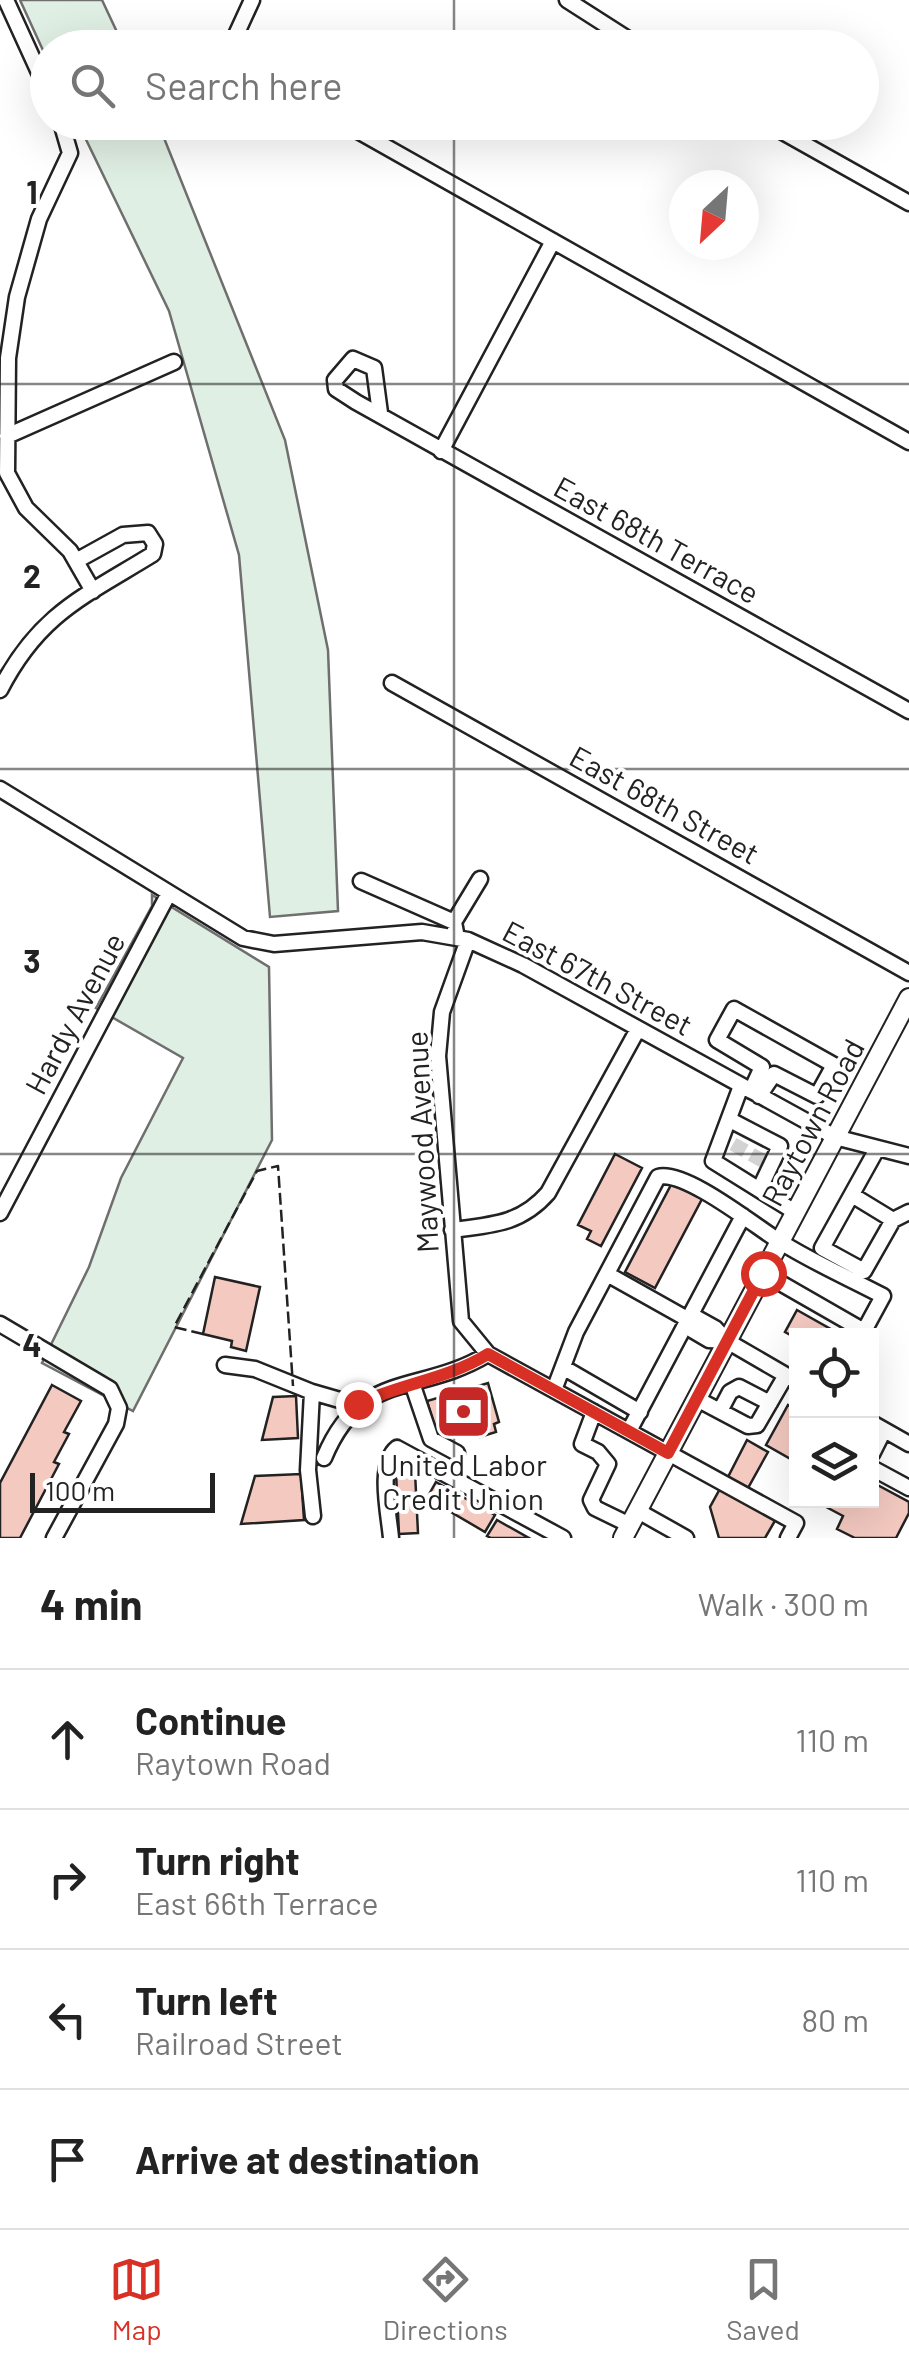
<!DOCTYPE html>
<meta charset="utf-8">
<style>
:root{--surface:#fff;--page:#f2f2f2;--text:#222;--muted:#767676;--line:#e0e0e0;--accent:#d93025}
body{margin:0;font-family:Barlow,sans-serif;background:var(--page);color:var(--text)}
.controls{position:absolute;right:30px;bottom:30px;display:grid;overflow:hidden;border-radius:0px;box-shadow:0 10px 40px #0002}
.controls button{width:90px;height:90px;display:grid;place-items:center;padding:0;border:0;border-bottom:2px solid var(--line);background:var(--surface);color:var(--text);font:50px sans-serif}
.compass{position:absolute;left:669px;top:170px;width:90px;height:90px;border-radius:50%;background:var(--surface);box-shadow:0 10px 40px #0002;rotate:206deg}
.scale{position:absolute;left:30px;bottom:25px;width:185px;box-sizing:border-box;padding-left:10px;border:5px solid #222;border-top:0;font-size:28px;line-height:35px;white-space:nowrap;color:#222;-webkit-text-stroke:8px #fff;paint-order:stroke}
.stop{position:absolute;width:30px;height:30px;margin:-22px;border:8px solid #d93025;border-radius:50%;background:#fff}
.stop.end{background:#d93025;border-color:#fff;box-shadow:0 2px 10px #0008}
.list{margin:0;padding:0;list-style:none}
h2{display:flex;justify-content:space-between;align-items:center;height:130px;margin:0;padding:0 40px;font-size:42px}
h2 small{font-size:32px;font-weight:400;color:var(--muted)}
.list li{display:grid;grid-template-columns:65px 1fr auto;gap:30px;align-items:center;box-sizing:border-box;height:140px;padding:0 40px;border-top:2px solid var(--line)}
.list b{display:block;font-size:38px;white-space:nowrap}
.list p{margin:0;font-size:32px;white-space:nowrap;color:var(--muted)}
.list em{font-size:32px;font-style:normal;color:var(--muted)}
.icon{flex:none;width:55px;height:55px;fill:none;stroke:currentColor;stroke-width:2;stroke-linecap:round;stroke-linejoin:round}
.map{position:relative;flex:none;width:909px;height:1538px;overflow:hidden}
.search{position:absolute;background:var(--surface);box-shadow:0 10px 40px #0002;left:30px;right:30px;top:30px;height:110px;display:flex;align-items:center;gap:25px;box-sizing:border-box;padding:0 35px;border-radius:55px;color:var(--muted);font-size:38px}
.sheet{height:690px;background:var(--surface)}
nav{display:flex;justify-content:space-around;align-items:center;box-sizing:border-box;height:140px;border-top:2px solid var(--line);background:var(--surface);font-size:28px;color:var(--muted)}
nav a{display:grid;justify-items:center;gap:5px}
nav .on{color:var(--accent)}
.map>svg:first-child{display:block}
</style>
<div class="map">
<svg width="909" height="1538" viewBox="0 0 909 1538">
<rect width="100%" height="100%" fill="#fff"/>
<!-- green -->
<path fill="#e0efe3" stroke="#6f6f6f" stroke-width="2.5" d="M20,0H102L124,47L48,48L47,59Z
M78,123H158L285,440L328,650L338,911L270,917L239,555L169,311Z
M152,895L269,967L272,1140L133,1411L42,1363L89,1267L121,1178L183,1058L96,1008L152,906Z"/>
<!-- building -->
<path fill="#f3c9c0" stroke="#222" stroke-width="2.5" d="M615,1154L642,1168L601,1246L587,1239L591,1231L578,1225Z
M672,1183L702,1199L655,1288L625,1272Z
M215,1277L260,1287L246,1351L231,1347L232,1341L203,1334Z
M797,1310L843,1336L796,1338L785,1332Z
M488,1383L499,1422L494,1424L496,1432L480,1437L478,1431L471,1433L469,1425L437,1434L427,1401Z
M52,1385L81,1401L64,1432L69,1434L54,1462L59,1464L20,1538H0V1483Z
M296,1396L298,1438L262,1440L273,1397Z
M788,1405L796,1410V1462L766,1445Z
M747,1440L768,1452L748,1488L728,1477Z
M415,1472L418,1533L399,1534L396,1473Z
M301,1474L304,1520L241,1524L255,1476Z
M436,1482L495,1515L485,1532L427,1498Z
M872,1482L909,1502V1513L896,1538H855L837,1529L843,1516L813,1500H872Z
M721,1487L776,1519L765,1538H719L710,1507Z
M497,1520L529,1538H491L487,1536Z"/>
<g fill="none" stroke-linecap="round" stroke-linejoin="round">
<!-- minor-tunnel -->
<path stroke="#d3d3d3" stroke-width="14" stroke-dasharray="14 7" stroke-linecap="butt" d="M733,1144L763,1161"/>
<defs>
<path id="minor" d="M6,0L48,92
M567,0L642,48
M230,48L252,0
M61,122L70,153L39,219L17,297L8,358L7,473L26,508L70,551L93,591
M342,122L909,442
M765,122L909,203
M380,413L374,368L353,359L335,380L336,389L356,402L909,711
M7,436L174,362
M441,451L553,241
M392,683L909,973
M0,690C39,614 83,597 153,554L155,544L148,533L123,535L76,561
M0,789L243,938L274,944L422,932L468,940L523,965L835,1137L909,1156
M361,881L454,922L457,938
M454,922L480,879
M468,940L442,1012L438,1056L461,1321L488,1354L796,1523L788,1538
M741,1086L713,1161L795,1212
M751,1091L762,1067L717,1040L734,1009L834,1065L817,1096L774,1074L759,1096
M730,1120L780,1146L760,1188
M877,1149L822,1248L864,1271L893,1220L909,1212
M852,1195L893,1220
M0,1213L169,893
M452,1230C492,1225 521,1224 548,1193L638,1029
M607,1274L689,1320L697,1318L715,1328L727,1341L796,1381
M689,1320L692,1330L709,1340L727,1341
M0,1324L110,1389L119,1408L116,1424L54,1538
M225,1365L255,1369L312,1392L308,1470L313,1516
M566,1369L640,1412
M412,1383L431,1439L457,1453
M554,1390L576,1332L658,1177C684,1169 755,1226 779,1241C812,1262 849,1278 883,1296L864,1331L763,1273
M312,1392L357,1405
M697,1399L748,1426L757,1425L786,1375
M720,1411L730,1392L739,1387L770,1403
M594,1412L582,1444L598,1452L608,1464L591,1500L595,1508L630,1525
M872,1423L909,1444
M629,1431L743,1216
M872,1454L884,1430
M324,1458C361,1368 419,1396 488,1354
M872,1468L909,1488
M638,1511L686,1538
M391,1538C389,1514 377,1464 397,1448L563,1538"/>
<path id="major" d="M623,1538L909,998"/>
</defs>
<!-- minor casing -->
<use href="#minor" stroke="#222" stroke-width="19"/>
<!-- major casing -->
<use href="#major" stroke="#222" stroke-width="22"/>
<!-- minor -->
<use href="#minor" stroke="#fff" stroke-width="14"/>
<!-- major -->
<use href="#major" stroke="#fff" stroke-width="18"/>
<!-- fence -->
<path stroke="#222" stroke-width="2.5" stroke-dasharray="12 5" stroke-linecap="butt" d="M203,1334L174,1327L257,1171L278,1166L293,1386"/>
</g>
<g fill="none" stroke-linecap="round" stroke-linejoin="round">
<!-- route -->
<path stroke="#d93025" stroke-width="12" d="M358,1404C400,1384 448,1379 488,1354L668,1453L763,1273"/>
</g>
<!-- grid -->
<path fill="none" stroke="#222" stroke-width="2.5" stroke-opacity="0.55" d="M454,0V48M454,122V1538M0,384H909M0,769H909M0,1154H909"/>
<!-- icons -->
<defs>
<symbol id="bank-square" viewBox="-11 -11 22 22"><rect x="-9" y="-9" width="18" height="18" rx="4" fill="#c62828" stroke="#fff"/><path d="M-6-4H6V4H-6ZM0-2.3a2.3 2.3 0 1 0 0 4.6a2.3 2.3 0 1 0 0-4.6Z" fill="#fff"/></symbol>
</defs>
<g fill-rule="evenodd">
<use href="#bank-square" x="432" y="1380" width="63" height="63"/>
</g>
<g text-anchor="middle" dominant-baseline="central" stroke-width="8" stroke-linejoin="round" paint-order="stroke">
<!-- street labels -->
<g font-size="30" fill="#222" stroke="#fff">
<text transform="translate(657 539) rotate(29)">East 68th Terrace</text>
<text transform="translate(665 804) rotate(29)">East 68th Street</text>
<text transform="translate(598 977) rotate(28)">East 67th Street</text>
<text transform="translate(74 1013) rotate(-62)">Hardy Avenue</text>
<text transform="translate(812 1122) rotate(-62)">Raytown Road</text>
<text transform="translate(421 1142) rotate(-93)">Maywood Avenue</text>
</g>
<!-- poi labels -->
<g font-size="30" fill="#222" stroke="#fff">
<text x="463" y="1464">United Labor<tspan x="463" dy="34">Credit Union</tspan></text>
</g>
</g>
<g font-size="32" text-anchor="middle" font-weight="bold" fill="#222" stroke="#fff" stroke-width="8" stroke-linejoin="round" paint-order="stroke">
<text x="32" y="204">1</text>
<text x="32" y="588">2</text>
<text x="32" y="973">3</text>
<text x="32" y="1357">4</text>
</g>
</svg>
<div class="controls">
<button><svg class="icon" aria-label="locate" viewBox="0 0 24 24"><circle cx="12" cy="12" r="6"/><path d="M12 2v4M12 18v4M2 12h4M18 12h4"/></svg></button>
<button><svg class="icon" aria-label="layers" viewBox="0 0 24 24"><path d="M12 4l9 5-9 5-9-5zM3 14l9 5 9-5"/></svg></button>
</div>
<svg class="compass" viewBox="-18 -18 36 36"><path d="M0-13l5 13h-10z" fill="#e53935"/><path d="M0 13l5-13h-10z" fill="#767676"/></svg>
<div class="scale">100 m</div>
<div class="stop" style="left:763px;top:1273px"></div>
<div class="stop end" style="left:358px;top:1404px"></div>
<div class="search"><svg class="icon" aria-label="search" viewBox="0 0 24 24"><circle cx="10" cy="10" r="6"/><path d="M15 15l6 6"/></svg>Search here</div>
</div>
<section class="sheet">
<h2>4 min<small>Walk · 300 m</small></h2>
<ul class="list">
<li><svg class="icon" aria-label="ahead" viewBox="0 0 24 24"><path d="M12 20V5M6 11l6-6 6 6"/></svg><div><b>Continue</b><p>Raytown Road</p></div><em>110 m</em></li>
<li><svg class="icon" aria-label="right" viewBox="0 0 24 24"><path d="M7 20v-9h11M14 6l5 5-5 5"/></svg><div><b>Turn right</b><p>East 66th Terrace</p></div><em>110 m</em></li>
<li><svg class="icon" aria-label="left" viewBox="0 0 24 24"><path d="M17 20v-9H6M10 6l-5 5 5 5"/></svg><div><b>Turn left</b><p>Railroad Street</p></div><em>80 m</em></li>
<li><svg class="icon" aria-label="arrive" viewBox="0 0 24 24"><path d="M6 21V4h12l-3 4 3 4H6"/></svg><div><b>Arrive at destination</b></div></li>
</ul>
</section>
<nav>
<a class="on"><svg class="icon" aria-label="map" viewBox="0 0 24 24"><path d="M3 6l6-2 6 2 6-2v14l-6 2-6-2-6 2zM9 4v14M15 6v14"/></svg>Map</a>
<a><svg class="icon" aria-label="directions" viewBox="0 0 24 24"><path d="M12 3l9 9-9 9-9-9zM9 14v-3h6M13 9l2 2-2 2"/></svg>Directions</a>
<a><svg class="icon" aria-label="saved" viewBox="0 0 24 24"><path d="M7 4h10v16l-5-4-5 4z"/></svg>Saved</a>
</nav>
